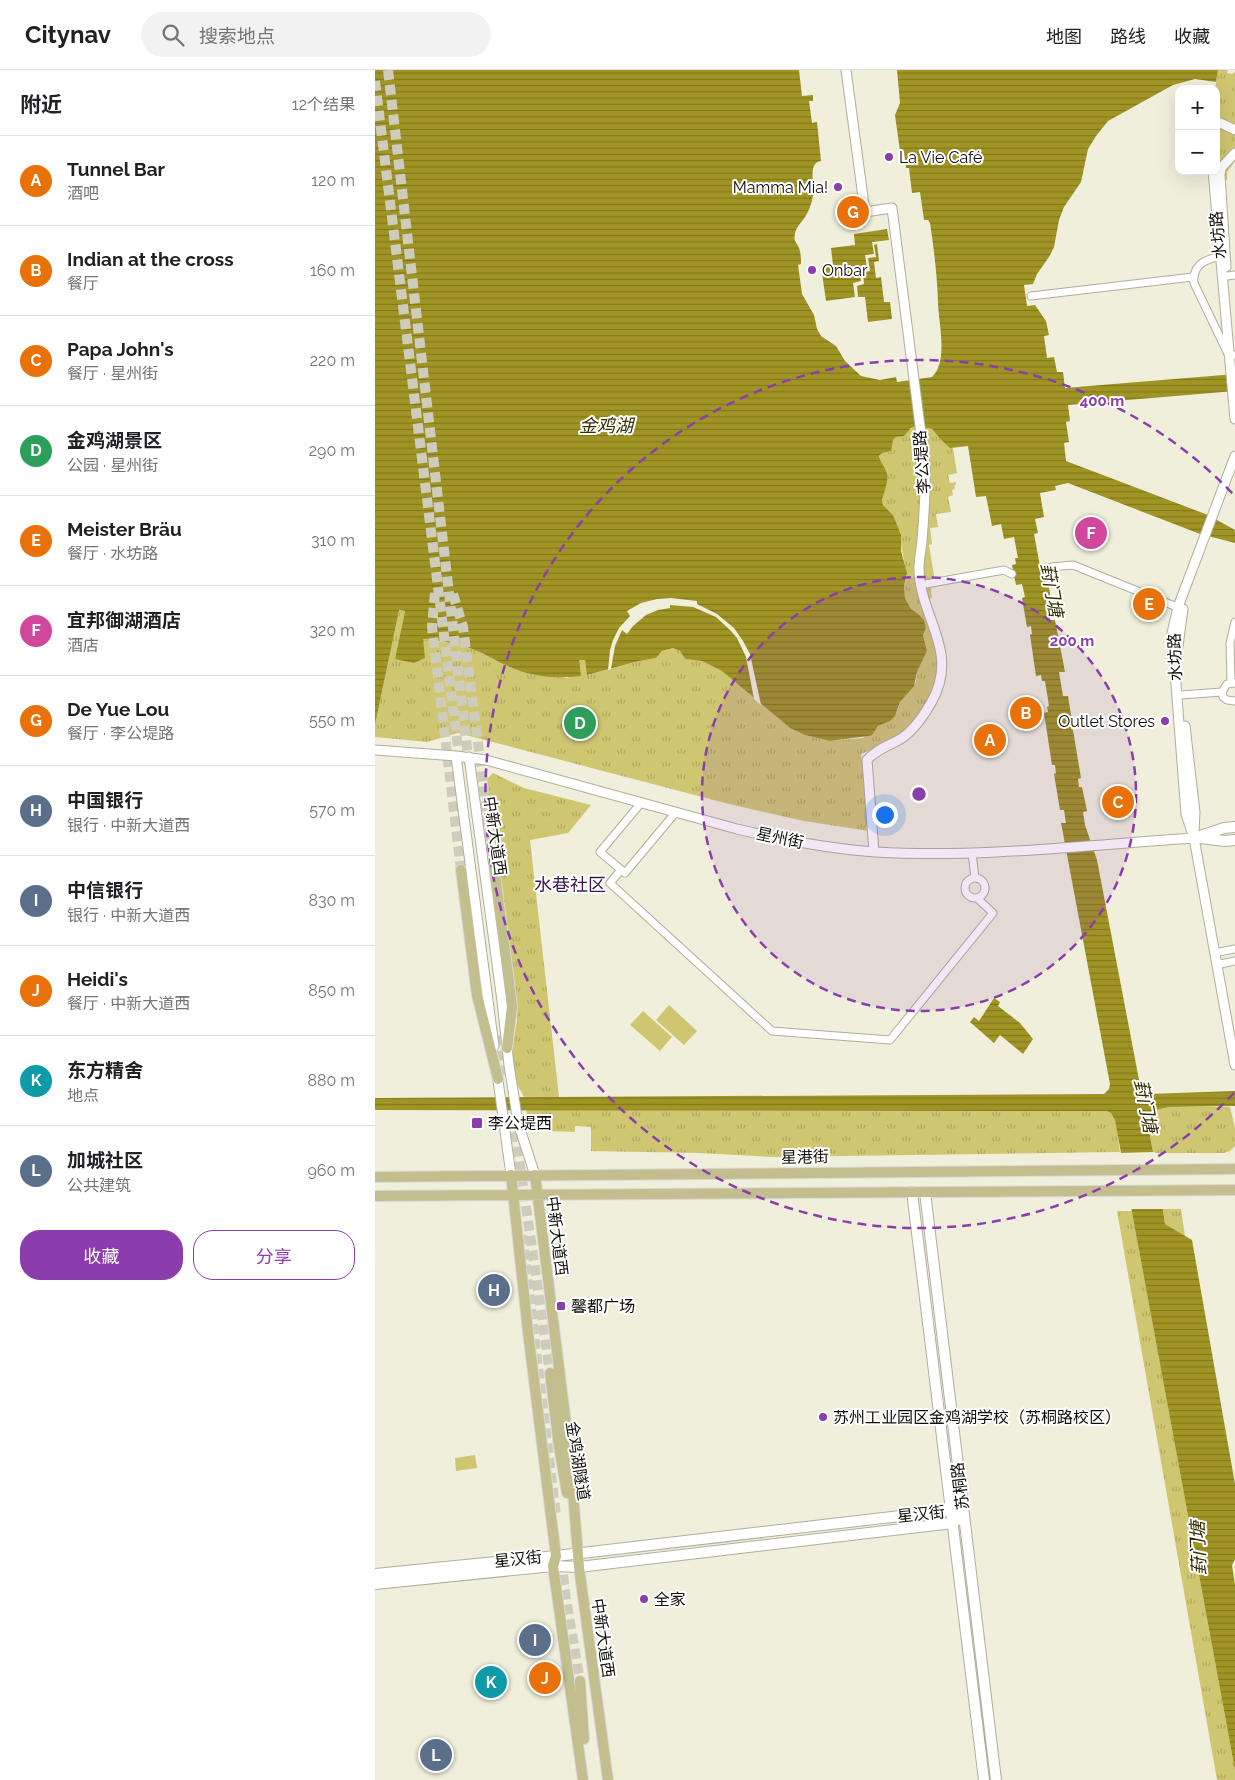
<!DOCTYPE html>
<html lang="zh">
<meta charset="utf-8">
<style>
:root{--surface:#fff;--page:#f2f2f2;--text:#202124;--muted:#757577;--line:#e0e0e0;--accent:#8c3dad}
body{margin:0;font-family:Raleway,"Noto Sans SC",sans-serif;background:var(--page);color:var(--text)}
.controls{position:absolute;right:15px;top:15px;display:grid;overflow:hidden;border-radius:10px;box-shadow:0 5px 20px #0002}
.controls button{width:45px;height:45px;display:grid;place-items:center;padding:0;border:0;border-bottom:1px solid var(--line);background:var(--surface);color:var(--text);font:25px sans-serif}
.you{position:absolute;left:509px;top:744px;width:18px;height:18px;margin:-12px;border:4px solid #fff;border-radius:50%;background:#1a73e8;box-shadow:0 0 0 8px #1a73e833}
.badge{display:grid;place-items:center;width:32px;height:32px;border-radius:50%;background:var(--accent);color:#fff;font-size:16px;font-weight:700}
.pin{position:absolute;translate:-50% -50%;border:2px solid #fff;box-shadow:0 1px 5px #0006}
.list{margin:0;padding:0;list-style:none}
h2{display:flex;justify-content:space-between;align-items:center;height:65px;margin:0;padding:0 20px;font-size:21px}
h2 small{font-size:16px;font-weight:400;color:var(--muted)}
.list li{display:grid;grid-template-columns:32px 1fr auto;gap:15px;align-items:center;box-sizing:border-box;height:90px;padding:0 20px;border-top:1px solid var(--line)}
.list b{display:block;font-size:19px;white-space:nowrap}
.list p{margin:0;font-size:16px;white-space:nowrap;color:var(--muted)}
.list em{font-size:16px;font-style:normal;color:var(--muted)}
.actions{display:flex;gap:10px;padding:15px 20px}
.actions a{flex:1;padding:11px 0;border:1px solid var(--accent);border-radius:20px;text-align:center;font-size:18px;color:var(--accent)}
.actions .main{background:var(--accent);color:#fff}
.icon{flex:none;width:28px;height:28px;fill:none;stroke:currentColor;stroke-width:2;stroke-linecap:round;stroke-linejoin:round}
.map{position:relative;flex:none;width:860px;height:1710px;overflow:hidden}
header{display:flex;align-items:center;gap:30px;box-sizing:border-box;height:70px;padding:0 25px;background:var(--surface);border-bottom:1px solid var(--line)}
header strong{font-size:24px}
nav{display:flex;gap:28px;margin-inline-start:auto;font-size:18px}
.search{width:350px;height:45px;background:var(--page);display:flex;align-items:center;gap:12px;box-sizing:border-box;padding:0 18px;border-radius:28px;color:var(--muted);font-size:19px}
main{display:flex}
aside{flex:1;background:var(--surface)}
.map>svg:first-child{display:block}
</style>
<header>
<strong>Citynav</strong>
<div class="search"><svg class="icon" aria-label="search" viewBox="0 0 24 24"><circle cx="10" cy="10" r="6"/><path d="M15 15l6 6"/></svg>搜索地点</div>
<nav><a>地图</a><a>路线</a><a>收藏</a></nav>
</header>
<main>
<aside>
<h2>附近<small>12个结果</small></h2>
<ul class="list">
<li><span class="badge" style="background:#e8710a">A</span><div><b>Tunnel Bar</b><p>酒吧</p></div><em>120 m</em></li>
<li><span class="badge" style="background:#e8710a">B</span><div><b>Indian at the cross</b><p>餐厅</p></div><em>160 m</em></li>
<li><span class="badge" style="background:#e8710a">C</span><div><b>Papa John's</b><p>餐厅 · 星州街</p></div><em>220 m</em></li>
<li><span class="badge" style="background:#2e9e5b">D</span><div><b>金鸡湖景区</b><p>公园 · 星州街</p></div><em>290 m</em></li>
<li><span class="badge" style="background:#e8710a">E</span><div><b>Meister Bräu</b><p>餐厅 · 水坊路</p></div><em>310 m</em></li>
<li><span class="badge" style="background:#d1479c">F</span><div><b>宜邦御湖酒店</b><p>酒店</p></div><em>320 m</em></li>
<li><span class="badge" style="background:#e8710a">G</span><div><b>De Yue Lou</b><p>餐厅 · 李公堤路</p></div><em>550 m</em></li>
<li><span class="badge" style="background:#5c6f8a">H</span><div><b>中国银行</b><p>银行 · 中新大道西</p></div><em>570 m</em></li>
<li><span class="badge" style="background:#5c6f8a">I</span><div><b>中信银行</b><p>银行 · 中新大道西</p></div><em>830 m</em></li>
<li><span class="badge" style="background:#e8710a">J</span><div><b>Heidi's</b><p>餐厅 · 中新大道西</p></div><em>850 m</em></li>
<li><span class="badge" style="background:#0f9aa8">K</span><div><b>东方精舍</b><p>地点</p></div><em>880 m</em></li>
<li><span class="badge" style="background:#5c6f8a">L</span><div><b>加城社区</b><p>公共建筑</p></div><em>960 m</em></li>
</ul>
<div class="actions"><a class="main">收藏</a><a>分享</a></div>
</aside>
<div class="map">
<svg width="860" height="1710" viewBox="0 0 860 1710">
<defs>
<pattern id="grass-tufts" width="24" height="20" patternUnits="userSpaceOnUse" patternTransform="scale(1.25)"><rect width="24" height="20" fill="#cfc671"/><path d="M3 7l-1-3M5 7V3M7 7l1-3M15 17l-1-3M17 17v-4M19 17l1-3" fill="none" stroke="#b1a960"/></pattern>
<pattern id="water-rules" width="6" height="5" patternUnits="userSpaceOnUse" patternTransform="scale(1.25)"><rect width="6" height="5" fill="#a09524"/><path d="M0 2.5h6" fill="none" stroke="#81781d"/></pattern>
</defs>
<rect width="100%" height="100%" fill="#f0efdb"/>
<!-- grass -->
<path fill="url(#grass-tufts)" d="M843,0H853L852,3L857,4L860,2V91L852,102V110L836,112L841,101V19H840Z
M542,356L557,359L566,370L575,378H578L582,403L573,405L575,413L581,412V415L579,416L580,419L577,420L578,425L573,427L576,442L561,444L563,457L555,458L557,474L554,475L560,512L555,513L557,528L544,531C552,552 564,578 562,601C559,646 524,668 486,684L494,761L429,751L354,734L83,663L52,672L0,667V596L11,598L23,540L30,541L20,589L47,569L82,574L101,580L135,597L155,604L193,608L204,590H210L213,605L264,591L281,588L287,581L298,578L305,581L310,589L327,591L347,601L415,658L430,665L455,671L488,668L522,642L525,632L541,612L542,602L552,581L548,565L551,558L542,543L536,539L530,528L529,516L532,507L526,474L518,445L508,435L507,430L512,405L504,388L506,383L516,381L517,371L521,367C530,366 534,358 542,356Z
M118,703L149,718L216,735L193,763L155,770L184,1027L278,1028L279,1040L734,1041C744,1049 743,1071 745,1082L396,1087L325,1083L216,1081V1057L200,1056V1062L173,1061L172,1044L152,1045L149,1027L140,1010L137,999V981L142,950L112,709Z
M794,1037H855L860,1058V1076L855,1081L849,1083H778L772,1046L775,1041Z
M788,1139H806L810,1166L790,1154Z
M742,1141H757L860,1700V1710H842Z"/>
<!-- garden -->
<path fill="#cfc671" d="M294,935L322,961L309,975L281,950Z
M268,941L297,967L285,981L255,955Z
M100,1385L102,1398L81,1401L80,1388Z"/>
<!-- water -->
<path fill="url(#water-rules)" d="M0,0H424L427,26L438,25V31H434L437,53L442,52L446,91C432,93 440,114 438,125C437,133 434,141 430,147C426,153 421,157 420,164C418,171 422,173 424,178C426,183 426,189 426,194L423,195L427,224L439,245L442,259L446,266L461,276L470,291L486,306L505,310L521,307L522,312L557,307C574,291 563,252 563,231C562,205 559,179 555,153L553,150H549L545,122L537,123L534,98H531L529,81H525L520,45L525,33L522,0H843L841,12L820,9L798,15L733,51L721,66L713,79L706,112L689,137L684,150L679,177L674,187L662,204L658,214L649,215L652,236L660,235L671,251L674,265L669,266L672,288L679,287L682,302H688L690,318L860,304V321L693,335L695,351L691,352L694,372L689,373L691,391L833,445L860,460V473L825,464L693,413L680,416L681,420L665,423L669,447L660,449L663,463L659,464L667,507L672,506L676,530L671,531L675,550H680L690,602H684L688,626H693L697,651H695L696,659L698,660L706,708L703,709L704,717H707L712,741L708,742L710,755L722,790L765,1015L773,1024L860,1021V1036L794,1037L776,1041L772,1050L785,1119L790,1154L817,1170L860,1414V1489L857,1495L860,1515V1700L740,1050L736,1043L732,1041L0,1040V1028L729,1024L734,1019L735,1014L687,758L686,753H691L689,740H685L679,704L681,703L680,695H677L669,643L673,642L672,637L674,636L670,611H667L666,605L661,606L655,565L657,564L656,556L652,557L647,528L650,527L647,514L641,515L637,495L641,494L640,488H643L639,467L629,469L626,454L617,456L611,426L601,427L593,376L575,378L566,370L557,359L542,356L536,358L529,366L521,367L518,370L516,381L507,383L504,386C505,392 509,395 511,401C515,410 509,421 507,430L508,435L518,445L526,465V481L532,503L529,516L530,528L536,539L542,543L549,550L551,558L548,565L552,581L542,602L539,616L525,632L520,646L515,651L503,656L497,665L493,666L455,671L430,665L415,658L347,601L327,591L310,589L305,581L298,578L287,581L281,588L264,591L212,605L210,590H204L206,606C182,609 157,607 135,597C123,592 112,585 100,580C83,573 66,571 48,569L50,588L39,593L20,589L30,541L24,540L0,654Z
M512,159L514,170L497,172L499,184L490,185L492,198L484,199L486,211L478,213L480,227L451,231L446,196L458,195L456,178L480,175L479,164Z
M502,174L504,191L499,192L501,208L506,207L509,232H515L517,249L493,252L490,227H483L482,216L489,214L488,202L495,201L493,188L501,187L499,175Z
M619,928L625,932L623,936L645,953L658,969L648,984L625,965L619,973L595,952L599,947L604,951Z"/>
<!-- pier -->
<path fill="#f0efdb" d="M296,528L322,531V534L342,544L359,558L368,571L375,584L386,635L379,629L371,587L362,568L356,561L341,547L318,537L295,535V538L283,540L271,545L258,556L252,564L247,560L240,576L236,599L233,600L235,580L238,570L244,558L255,546L252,541L266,533L282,529Z
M780,1082L790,1139H754L743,1083Z"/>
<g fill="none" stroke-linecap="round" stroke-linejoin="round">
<!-- primary-tunnel -->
<path stroke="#cecdbc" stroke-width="10" stroke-dasharray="10 5" stroke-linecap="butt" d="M13,0L94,695
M0,11L85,694
M60,523L57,557L86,800
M78,524L88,557L119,797
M121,966L126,1007
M138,1047L175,1303
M147,1165L181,1446
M186,1490L191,1529L205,1611"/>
<defs>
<path id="minor" d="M851,186C834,188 817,192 819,213L854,286L859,285
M852,206L860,205
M656,226L818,207
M676,497L698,495L807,539
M545,515L629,500L637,504
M856,612L855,573L860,552
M860,613L852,614L847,622L848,627L852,630L860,631
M806,625L847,622
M266,733L225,782L250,803L301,742
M597,783L600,808
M246,800L235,813L397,961L515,970L618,843L602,828
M590 818a10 10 0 1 1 20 0a10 10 0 1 1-20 0Z
M839,883L860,879
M841,895L860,891"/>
<path id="tertiary" d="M471,0L490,142L517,138L550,395C551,421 549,446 547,471C546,480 544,489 544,498C544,547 586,581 556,633C549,645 539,660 527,668C516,675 501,679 492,690L499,782
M841,51L860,60
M838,101L860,349
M851,197L845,105L846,98L860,83
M860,386L803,537L797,563L811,744L819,768L860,995
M803,576L808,539
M810,656L820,742L819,762
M0,680L81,686L111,690L362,759C408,770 454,779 501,782C607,788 713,775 819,768
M81,686L119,976
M94,687L127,931L134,995L143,1053L160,1105
M122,1003L136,1105"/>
<path id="secondary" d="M819,768L849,758L860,757
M825,768L850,771L860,770
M537,1122L609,1710
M550,1122L621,1710
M0,1504L181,1486L577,1440L589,1445
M0,1514L178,1496L204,1497L578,1453L589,1445"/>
<path id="primary" d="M119,797L137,936L132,978
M86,800L102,925L123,1009
M136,1105L153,1262L181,1486L178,1496L208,1710
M160,1105L195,1386L204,1497L233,1710
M0,1107L860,1099
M0,1126L860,1120
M175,1303L184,1377L192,1423
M205,1611L209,1669"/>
</defs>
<!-- minor casing -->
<use href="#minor" stroke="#b0af9c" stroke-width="9"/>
<!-- tertiary casing -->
<use href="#tertiary" stroke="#b0af9c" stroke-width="11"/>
<!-- secondary casing -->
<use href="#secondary" stroke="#b0af9c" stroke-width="12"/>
<!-- primary casing -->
<use href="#primary" stroke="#d9d9d8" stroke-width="12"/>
<!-- minor -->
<use href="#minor" stroke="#fff" stroke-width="7"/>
<!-- tertiary -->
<use href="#tertiary" stroke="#fff" stroke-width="9"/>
<!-- secondary -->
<use href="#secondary" stroke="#fff" stroke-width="10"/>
<!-- primary -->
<use href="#primary" stroke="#c2be8e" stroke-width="10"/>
</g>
<!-- distance rings -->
<circle cx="544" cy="724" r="217" fill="#8c3dad" fill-opacity=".12"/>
<g fill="none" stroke="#8c3dad" stroke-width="2.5" stroke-dasharray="9 6">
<circle cx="544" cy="724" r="217"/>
<path d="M859 1023A434 434 0 1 1 859 425"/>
</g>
<!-- markers -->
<g fill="#8c3dad" stroke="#fff" stroke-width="2">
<circle cx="514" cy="87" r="5"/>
<circle cx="463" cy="117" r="5"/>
<circle cx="437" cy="200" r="5"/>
<circle cx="790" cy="651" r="5"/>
<rect x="96" y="1047" width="12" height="12" rx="2.5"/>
<rect x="181" y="1231" width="10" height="10" rx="2.5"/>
<circle cx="448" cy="1347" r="5"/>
<circle cx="269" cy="1529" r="5"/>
</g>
<g text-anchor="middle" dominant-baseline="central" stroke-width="4" stroke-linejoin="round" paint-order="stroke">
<!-- poi labels -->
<g font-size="16" fill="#100f09" stroke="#fff" text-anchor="start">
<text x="524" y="87">La Vie Café</text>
<text x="453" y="117" text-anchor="end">Mamma Mia!</text>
<text x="447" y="200">Onbar</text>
<text x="780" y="651" text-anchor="end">Outlet Stores</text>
<text x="113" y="1053">李公堤西</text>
<text x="196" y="1236">馨都广场</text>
<text x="458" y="1347">苏州工业园区金鸡湖学校（苏桐路校区）</text>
<text x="279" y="1529">全家</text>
</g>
<!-- street labels -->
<g font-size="16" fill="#100f09" stroke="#fff">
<text transform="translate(843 165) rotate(-95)">水坊路</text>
<text transform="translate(547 392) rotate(-94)">李公堤路</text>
<text transform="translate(800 587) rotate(-92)">水坊路</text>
<text transform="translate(120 766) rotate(82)">中新大道西</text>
<text transform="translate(405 768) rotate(12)">星州街</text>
<text transform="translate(430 1087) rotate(-1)">星港街</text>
<text transform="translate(182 1166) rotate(83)">中新大道西</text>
<text transform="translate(203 1391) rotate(81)">金鸡湖隧道</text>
<text transform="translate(585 1416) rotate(-97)">苏桐路</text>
<text transform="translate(546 1444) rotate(-6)">星汉街</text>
<text transform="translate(143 1489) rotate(-6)">星汉街</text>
<text transform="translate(228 1568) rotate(82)">中新大道西</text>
</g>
<!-- water labels -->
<g font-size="18" font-style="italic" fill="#332f00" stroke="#fff">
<text x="231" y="355">金鸡湖</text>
<text transform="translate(677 520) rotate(80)">葑门塘</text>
<text transform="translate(771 1036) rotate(79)">葑门塘</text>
<text transform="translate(823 1478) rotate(-92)">葑门塘</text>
</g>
<!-- neighbourhood labels -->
<g font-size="18" fill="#3e184e" stroke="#fff">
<text x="195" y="814">水巷社区</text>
</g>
</g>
<circle cx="544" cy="724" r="8" fill="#8c3dad" stroke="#fff" stroke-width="2.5"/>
<g font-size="15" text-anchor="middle" font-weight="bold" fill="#8c3dad" stroke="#fff" stroke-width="4" stroke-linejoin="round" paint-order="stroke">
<text x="727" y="336">400 m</text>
<text x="697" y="576">200 m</text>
</g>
</svg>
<div class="controls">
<button>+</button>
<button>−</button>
</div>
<div class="you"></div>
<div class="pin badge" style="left:615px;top:670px;background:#e8710a">A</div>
<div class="pin badge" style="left:651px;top:643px;background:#e8710a">B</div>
<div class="pin badge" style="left:743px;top:732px;background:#e8710a">C</div>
<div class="pin badge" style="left:205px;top:653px;background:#2e9e5b">D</div>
<div class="pin badge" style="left:774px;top:534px;background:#e8710a">E</div>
<div class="pin badge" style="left:716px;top:463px;background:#d1479c">F</div>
<div class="pin badge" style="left:478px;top:142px;background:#e8710a">G</div>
<div class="pin badge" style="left:119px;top:1220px;background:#5c6f8a">H</div>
<div class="pin badge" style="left:160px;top:1570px;background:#5c6f8a">I</div>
<div class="pin badge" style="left:170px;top:1608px;background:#e8710a">J</div>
<div class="pin badge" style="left:116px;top:1612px;background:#0f9aa8">K</div>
<div class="pin badge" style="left:61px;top:1685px;background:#5c6f8a">L</div>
</div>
</main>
